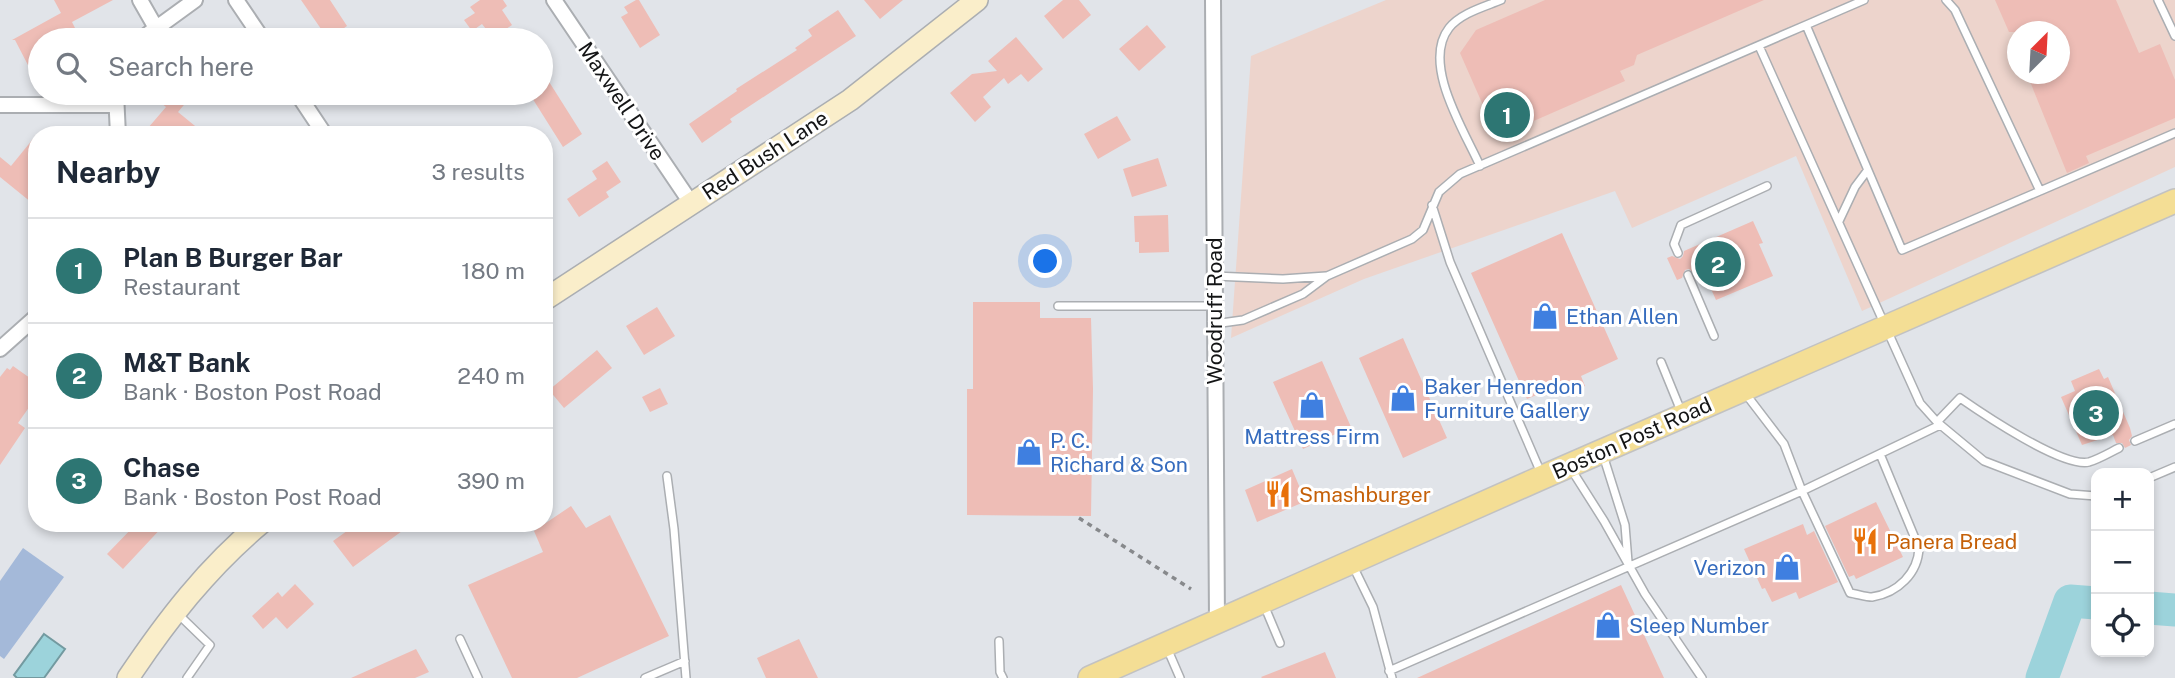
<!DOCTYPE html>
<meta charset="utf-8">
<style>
:root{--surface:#fff;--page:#f6f6f7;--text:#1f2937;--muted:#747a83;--line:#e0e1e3;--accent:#2d7673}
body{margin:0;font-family:"Public Sans",sans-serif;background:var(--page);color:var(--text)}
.controls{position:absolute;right:21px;bottom:21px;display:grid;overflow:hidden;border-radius:14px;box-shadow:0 4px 10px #0003}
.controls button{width:63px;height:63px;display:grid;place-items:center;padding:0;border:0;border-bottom:2px solid var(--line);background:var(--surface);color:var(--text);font:35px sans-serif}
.compass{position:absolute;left:2007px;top:21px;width:63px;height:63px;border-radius:50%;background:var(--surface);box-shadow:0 4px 10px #0003;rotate:24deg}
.you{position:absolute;left:1046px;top:262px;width:24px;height:24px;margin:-18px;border:5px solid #fff;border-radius:50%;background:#1a73e8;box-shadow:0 0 0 10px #1a73e833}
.badge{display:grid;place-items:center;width:46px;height:46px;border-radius:50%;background:var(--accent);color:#fff;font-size:23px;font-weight:700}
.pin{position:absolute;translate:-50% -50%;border:4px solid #fff;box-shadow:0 2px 7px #0006}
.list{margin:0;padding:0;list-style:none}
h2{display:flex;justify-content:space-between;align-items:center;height:91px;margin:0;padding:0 28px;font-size:30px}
h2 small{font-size:23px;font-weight:400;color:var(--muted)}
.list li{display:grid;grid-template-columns:46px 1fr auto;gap:21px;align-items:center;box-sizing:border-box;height:105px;padding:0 28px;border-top:2px solid var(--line)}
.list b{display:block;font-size:26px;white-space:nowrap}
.list p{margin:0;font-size:23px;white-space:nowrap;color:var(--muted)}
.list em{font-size:23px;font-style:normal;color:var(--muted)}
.icon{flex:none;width:38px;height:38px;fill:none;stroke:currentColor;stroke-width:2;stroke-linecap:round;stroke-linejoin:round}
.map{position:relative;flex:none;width:2175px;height:678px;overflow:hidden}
.search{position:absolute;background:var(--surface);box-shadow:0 4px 10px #0003;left:28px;top:28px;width:525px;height:77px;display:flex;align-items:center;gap:18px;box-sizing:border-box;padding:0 24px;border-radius:38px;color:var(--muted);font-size:26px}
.panel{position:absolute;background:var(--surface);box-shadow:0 4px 10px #0003;left:28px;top:126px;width:525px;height:406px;border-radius:28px}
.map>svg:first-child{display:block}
</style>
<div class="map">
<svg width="2175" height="678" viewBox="0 0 2175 678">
<rect width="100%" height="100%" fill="#e1e4e9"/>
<!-- commercial -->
<path fill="#edd4cc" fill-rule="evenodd" d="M1386,0H2175V167L1862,311L1796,156L1632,228L1615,191L1364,279L1231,338L1251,56ZM2018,32H2060V74H2018Z"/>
<!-- green -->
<path fill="#a4b9d9" d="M23,548L64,577L4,659L0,656V581Z"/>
<!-- water -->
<path fill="#9cd3db" stroke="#739aa0" stroke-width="2" d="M44,634L65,649L44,678H17L14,675Z"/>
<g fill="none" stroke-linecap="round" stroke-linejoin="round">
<!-- river -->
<path stroke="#9cd3db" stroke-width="33" d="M2149,608L2175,610
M2042,678L2070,601L2096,603"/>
</g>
<!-- building -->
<path fill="#eebdb6" d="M54,0H113L72,22L81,40H40V63L30,69L15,40H12L61,13Z
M301,0H330L347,26L328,39Z
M480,0H503L507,6L502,10L512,25L493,38L482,24L472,31L464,20L475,13L470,7Z
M636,0H639L660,35L640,48L621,17L628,13L624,7Z
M864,0H903L880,19Z
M1063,0H1079L1091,15L1063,39L1044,16Z
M1545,0H1764L1637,55L1634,65L1620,71L1625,81L1497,137L1460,53L1476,30Z
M1995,0H2116L2139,53L2160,44L2175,80V118L2086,156L2089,163L2067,173L2027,74H2060V32H2009Z
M838,10L856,36L730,119L732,122L702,143L689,124L737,91L736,89L797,50L795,48L812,36L808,30Z
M1147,25L1166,47L1139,71L1119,49Z
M1016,37L1043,69L1028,82L1021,74L1008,84L1004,78L983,97L991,107L975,122L950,93L972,74L997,71L988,61Z
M541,69L582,134L563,147L529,93H541Z
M149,93H194L178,112L206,135H142L166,107Z
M1117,116L1131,140L1098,159L1084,134Z
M37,134V207L0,177V157L11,166Z
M1158,158L1167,186L1132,197L1123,169Z
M607,161L621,182L606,192L609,197L579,217L567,199L597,179L592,171Z
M1168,215L1169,252L1139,253V242H1135L1134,216Z
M1753,221L1763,243L1759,244L1773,276L1716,300L1702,269L1694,273L1689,269L1685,270L1682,278L1677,280L1667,258L1672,256L1680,259L1683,256L1684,251Z
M1562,233L1618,359L1581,376L1585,386L1570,392L1565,383L1527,399L1471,273Z
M973,302H1040V318H1091L1093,389L1091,516L967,515V389H973Z
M657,307L675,336L644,355L626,326Z
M1403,338L1447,438L1403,458L1359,358Z
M597,350L612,368L564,408L549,390Z
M1322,361L1351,427L1303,449L1273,382Z
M13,366L37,383V396L18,423L25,428L0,465V377L7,368L10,370Z
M2099,369L2104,379L2108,377L2130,428L2132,436L2129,440L2131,445L2125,448L2122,443H2116L2113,435L2082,445L2061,397L2075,391L2071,381Z
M660,388L668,404L650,412L642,397Z
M1292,469L1300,488L1305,485L1311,499L1257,522L1245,490Z
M1876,502L1903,557L1856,579L1854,575L1849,577L1825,526Z
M571,506L586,528L610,515L669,636L577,678H512L468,585L543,552L534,531Z
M137,523H166L123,569L107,554Z
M358,523H413L353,567L333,541Z
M1803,524L1807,535L1814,531L1838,582L1799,599L1796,592L1772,602L1765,588L1762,589L1744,549Z
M295,584L314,604L287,629L276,617L263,629L252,616L278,592L282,597Z
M1621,585L1664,678H1417Z
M799,639L818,678H766L757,658Z
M416,649L429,672L415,678H351Z
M1325,652L1336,678H1262L1261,677Z"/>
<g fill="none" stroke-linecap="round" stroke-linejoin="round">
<defs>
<path id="lane" d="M1864,0L1806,25L1902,250L2040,191L1955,10L1946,0
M2158,0L2175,36
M1759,46L1920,403L1937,422L1984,461L2070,494L2096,496
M1480,166C1465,132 1421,64 1449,28C1461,13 1484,7 1501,0
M2040,191L2175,133
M1432,205L1450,262L1541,473
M1839,221L1855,187L1867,171
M1678,253L1674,244L1681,225L1767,186
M1688,275L1714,336
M1214,276L1283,279L1326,276
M1058,306H1214
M1214,324L1243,320L1303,294L1327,276L1412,239L1423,230L1439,192L1460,174L1806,25
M1661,362L1681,411
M1745,393L1784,444L1802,491L1850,593C1857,594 1866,597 1872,597C1898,593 1918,573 1919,548L1880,454
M1937,422L1960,398C1983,414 2063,468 2089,462C2099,459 2109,453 2119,448
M2135,441L2175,424
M1603,455L1625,525L1628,562
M1571,469L1604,521L1645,594L1702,678
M667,476L674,529L686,678
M2149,478L2175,467
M1352,564L1373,607L1392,678
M1264,605L1280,643
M179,615L210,645L187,678
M460,639L478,678
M999,641L1000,672L1003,678
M1167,648L1180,678
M1389,671L1802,491L1940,425
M645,678L685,661"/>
<path id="street" d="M140,0L156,28
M236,0L263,40
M554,0L691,203
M1213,0L1217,622
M140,40L195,0
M116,93L118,135
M297,93L325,135
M0,105H115
M0,349L37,316"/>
<path id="secondary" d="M544,300L850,100L977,0
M128,678C167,620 207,568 261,523"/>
<path id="primary" d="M1090,678L1543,477L2175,201"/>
</defs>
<!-- lane casing -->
<use href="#lane" stroke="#abaeb2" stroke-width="10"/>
<!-- street casing -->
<use href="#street" stroke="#abaeb2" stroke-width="18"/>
<!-- secondary casing -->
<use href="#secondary" stroke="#abaeb2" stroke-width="24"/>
<!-- primary casing -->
<use href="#primary" stroke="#c2c2c2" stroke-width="26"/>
<!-- path -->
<path stroke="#87898c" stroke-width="3.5" stroke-dasharray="5 5" stroke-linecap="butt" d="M1079,518L1191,589"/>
<!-- lane -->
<use href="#lane" stroke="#fff" stroke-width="7"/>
<!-- street -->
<use href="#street" stroke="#fff" stroke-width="14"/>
<!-- secondary -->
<use href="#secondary" stroke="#faeeca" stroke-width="21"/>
<!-- primary -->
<use href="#primary" stroke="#f4de95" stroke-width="23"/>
</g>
<!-- icons -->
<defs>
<symbol id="shop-bare" viewBox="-9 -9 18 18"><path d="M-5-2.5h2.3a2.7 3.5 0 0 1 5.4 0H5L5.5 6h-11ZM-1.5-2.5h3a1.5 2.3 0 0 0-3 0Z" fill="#3f7fe0" stroke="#fff" stroke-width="2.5" paint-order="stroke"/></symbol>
<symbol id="restaurant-bare" viewBox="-9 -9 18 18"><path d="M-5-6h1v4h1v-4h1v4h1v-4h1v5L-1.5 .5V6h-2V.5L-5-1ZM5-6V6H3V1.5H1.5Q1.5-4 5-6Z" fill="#e8710a" stroke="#fff" stroke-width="2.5" paint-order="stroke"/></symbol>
</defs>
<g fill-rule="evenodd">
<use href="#shop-bare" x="1526" y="297" width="38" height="38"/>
<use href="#shop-bare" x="1384" y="379" width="38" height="38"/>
<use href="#shop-bare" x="1293" y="386" width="38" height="38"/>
<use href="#shop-bare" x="1010" y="433" width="38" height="38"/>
<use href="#restaurant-bare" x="1259" y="475" width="38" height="38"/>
<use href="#restaurant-bare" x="1846" y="522" width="38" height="38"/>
<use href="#shop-bare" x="1768" y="548" width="38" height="38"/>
<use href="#shop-bare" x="1589" y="606" width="38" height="38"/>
</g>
<g text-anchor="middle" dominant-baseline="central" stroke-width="6" stroke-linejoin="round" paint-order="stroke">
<!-- street labels -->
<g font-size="21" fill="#131415" stroke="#fff">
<text transform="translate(622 101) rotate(56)">Maxwell Drive</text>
<text transform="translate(765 155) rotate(-33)">Red Bush Lane</text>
<text transform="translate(1214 311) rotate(-90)">Woodruff Road</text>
<text transform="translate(1632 438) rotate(-24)">Boston Post Road</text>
</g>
<!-- shop labels -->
<g font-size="21" fill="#366cbe" stroke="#fff" text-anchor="start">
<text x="1566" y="316">Ethan Allen</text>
<text x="1424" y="386">Baker Henredon<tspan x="1424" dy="24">Furniture Gallery</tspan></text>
<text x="1312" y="436" text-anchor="middle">Mattress Firm</text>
<text x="1050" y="440">P. C.<tspan x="1050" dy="24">Richard &amp; Son</tspan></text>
<text x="1766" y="567" text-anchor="end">Verizon</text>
<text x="1629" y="625">Sleep Number</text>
</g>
<!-- food labels -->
<g font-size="21" fill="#c56008" stroke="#fff" text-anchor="start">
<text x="1299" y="494">Smashburger</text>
<text x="1886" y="541">Panera Bread</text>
</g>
</g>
</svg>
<div class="controls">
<button>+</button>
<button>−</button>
<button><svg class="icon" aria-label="locate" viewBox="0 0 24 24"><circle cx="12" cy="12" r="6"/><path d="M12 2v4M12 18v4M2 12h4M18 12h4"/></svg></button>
</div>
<svg class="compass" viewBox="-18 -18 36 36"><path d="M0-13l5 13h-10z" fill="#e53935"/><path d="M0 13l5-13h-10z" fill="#747a83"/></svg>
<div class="you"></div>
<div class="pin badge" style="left:1507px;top:115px">1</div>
<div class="pin badge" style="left:1718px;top:264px">2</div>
<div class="pin badge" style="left:2096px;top:413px">3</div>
<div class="search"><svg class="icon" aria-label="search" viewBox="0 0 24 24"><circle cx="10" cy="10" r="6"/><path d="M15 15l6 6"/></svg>Search here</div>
<section class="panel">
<h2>Nearby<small>3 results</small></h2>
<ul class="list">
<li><span class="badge">1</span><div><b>Plan B Burger Bar</b><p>Restaurant</p></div><em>180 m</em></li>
<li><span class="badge">2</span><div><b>M&amp;T Bank</b><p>Bank · Boston Post Road</p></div><em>240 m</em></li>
<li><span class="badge">3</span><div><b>Chase</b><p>Bank · Boston Post Road</p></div><em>390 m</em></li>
</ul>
</section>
</div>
